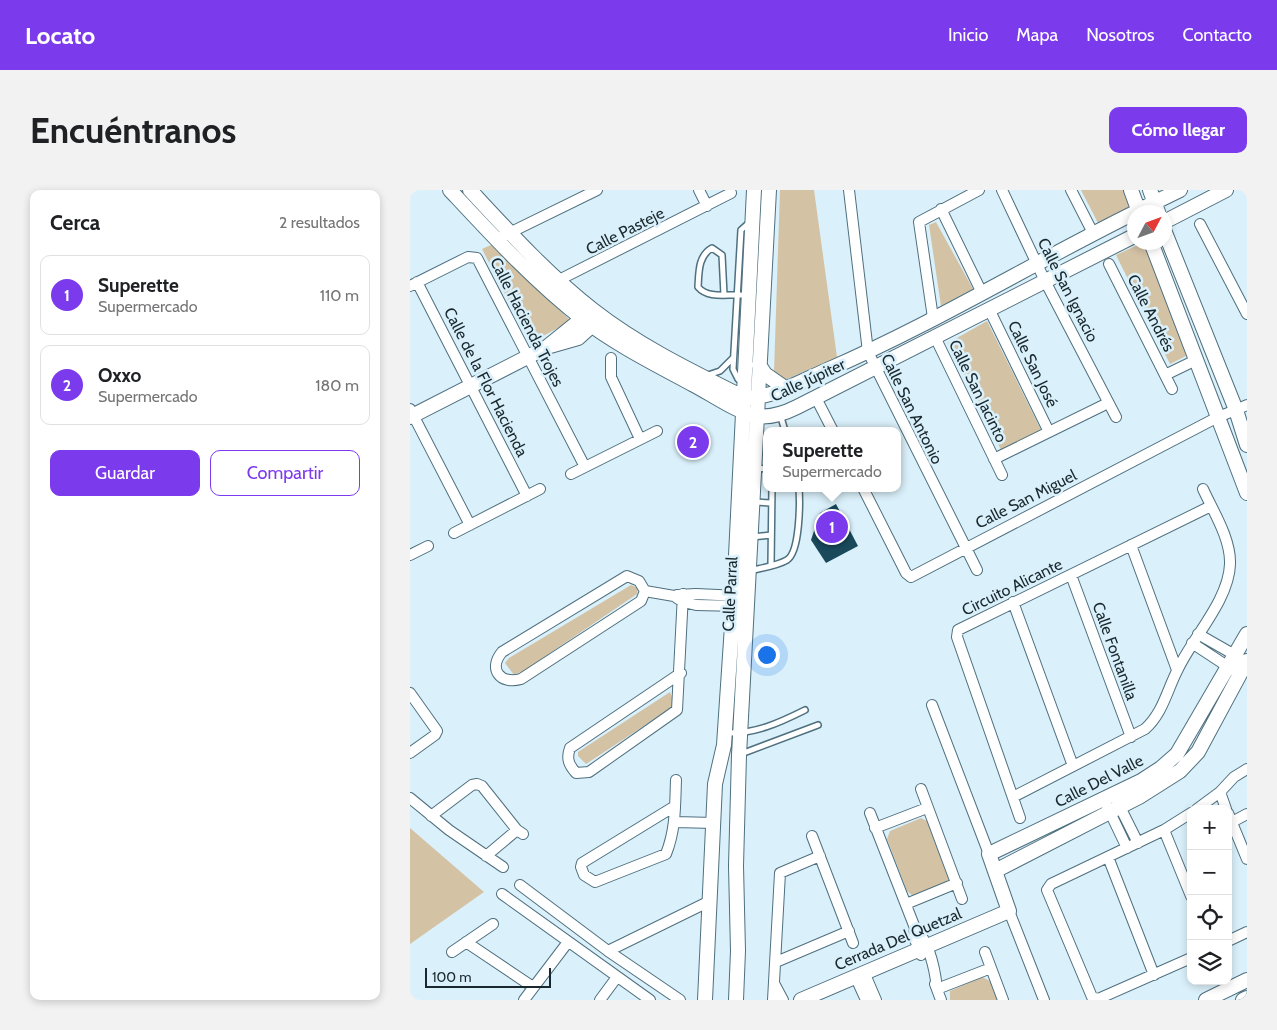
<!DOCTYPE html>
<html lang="es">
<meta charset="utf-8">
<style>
:root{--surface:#fff;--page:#f2f2f2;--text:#202124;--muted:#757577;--line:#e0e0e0;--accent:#7c3aed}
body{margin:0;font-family:Cabin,sans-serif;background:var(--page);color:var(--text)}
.controls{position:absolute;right:15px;bottom:15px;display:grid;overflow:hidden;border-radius:10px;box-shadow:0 2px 8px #0003}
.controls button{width:45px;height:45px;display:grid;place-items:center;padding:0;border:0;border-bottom:1px solid var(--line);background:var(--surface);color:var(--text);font:25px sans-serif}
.compass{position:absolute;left:717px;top:15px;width:45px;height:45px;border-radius:50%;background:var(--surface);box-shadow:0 2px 8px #0003;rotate:49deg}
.scale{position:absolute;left:15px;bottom:12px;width:126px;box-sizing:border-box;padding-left:5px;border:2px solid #19282e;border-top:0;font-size:14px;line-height:18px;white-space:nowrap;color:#19282e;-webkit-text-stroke:4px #daf0fa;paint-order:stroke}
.you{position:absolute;left:356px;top:464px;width:18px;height:18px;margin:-12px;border:4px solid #fff;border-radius:50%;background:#1a73e8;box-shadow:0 0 0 8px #1a73e833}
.badge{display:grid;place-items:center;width:32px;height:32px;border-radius:50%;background:var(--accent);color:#fff;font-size:16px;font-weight:700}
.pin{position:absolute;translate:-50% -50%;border:2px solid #fff;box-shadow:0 1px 5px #0006}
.popup{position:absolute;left:353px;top:237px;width:138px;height:65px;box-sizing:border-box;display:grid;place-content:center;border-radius:10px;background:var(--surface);filter:drop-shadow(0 1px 4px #0005);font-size:16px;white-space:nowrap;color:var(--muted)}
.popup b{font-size:19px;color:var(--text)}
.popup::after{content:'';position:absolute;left:50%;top:100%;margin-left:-10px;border:10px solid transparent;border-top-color:var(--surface)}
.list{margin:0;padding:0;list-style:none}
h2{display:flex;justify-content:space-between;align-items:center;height:65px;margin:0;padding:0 20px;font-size:21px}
h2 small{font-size:16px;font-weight:400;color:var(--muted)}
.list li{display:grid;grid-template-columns:32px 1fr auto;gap:15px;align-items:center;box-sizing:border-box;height:80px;margin:0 10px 10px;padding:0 10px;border:1px solid var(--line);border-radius:10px}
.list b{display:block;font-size:19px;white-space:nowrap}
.list p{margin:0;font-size:16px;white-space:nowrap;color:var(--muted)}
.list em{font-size:16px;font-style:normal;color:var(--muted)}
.actions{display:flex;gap:10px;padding:15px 20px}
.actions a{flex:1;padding:11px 0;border:1px solid var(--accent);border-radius:10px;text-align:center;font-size:18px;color:var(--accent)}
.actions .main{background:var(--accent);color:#fff}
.icon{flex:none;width:28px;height:28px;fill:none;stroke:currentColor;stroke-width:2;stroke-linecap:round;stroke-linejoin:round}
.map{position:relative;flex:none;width:837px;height:810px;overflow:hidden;border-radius:10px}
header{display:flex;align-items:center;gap:30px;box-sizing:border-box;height:70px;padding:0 25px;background:var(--accent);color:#fff}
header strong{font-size:24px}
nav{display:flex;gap:28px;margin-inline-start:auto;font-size:18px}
.intro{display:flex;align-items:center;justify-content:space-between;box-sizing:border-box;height:120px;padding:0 30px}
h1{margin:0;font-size:35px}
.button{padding:12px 22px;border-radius:10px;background:var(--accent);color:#fff;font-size:18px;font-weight:700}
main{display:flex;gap:30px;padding:0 30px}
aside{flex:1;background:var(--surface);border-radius:10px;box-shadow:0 2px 8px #0003}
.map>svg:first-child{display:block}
</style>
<header>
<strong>Locato</strong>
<nav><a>Inicio</a><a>Mapa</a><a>Nosotros</a><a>Contacto</a></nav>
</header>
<div class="intro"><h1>Encuéntranos</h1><a class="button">Cómo llegar</a></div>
<main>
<aside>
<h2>Cerca<small>2 resultados</small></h2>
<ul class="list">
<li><span class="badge">1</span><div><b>Superette</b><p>Supermercado</p></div><em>110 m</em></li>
<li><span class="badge">2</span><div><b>Oxxo</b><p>Supermercado</p></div><em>180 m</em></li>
</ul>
<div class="actions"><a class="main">Guardar</a><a>Compartir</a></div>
</aside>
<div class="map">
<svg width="837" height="810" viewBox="0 0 837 810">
<rect width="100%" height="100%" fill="#daf0fa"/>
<!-- green -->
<path fill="#d4c2a5" d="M370,0H404L427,167L375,190L364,182Z
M671,0H717L724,17L689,35Z
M526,32L563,99L531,116L519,35Z
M732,53H737L780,164L760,174L706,65Z
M81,55L161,131L120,153L72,59Z
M577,131L631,240L591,260L538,153Z
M221,395L228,398L227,404L115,480L104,485L95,473L99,468Z
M260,502L263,510L261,518L176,574L168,566V562Z
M511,628L519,632L539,689L535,693L504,707L497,701L477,649L480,641Z
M0,638L74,702L0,754Z
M572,787L580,791L587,810H540V801Z"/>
<!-- building -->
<path fill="#19495b" d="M426,314L448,356L416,373L401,350L410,323Z"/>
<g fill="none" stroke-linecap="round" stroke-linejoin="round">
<defs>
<path id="lane" d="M314,105L312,65L302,58C288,66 289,82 288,97C298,109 317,104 331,105
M298,185L310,181L323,168
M332,192L328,189L323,179L331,40L340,32
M370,224L375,241
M346,278L357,279
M345,312L361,313
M342,347L361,345
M361,375L362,298
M339,381C351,378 367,376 377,370C390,362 390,313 389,298
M316,543C345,544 369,533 395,520
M331,564L408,535"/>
<path id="street" d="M289,0L297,16
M439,0L458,162L567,380
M592,0L635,91L706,227
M661,0L683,43
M531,19L572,103
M790,34L837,124
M87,49L187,0
M699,74L762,199
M7,92L117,306
M143,93L321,3
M0,96L58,67L67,68L175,277
M579,119L639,242
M523,128L509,32L569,0
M525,147L592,285
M201,168V187L230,249
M755,185L786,170
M406,208L423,241
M0,219L60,335
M584,269L698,213
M161,284L247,241
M453,298L496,383L501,387L806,228L837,215
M44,343L130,299
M721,355L767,480
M0,365L18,356
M661,385L721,547
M235,401L231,411L111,489C90,495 78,479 92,462L217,386L229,391L235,401L264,406L273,412L286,415L329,416
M267,405L286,404L330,406
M603,412L663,576
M788,444L830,468
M782,453L823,480
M271,483L160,558C156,569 159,575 166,583L179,582L267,520L273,404
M0,503L27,541L25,545L0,563
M522,515L579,664
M511,599L552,709
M810,602L816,619
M603,607L735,539C753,523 757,500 768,479C783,447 819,410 820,374C821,349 803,321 793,299
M0,608L39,640L93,677
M707,611L728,653
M265,616L172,673L171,677L174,685L185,692L256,664C266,639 265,615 266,590
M697,616L717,658
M787,619L810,602L824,587L837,579
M460,623L505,738C519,752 525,779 527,799
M781,623L754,640L641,694L637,700L682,807L688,809L781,768
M818,623L837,669
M21,626L62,595L67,594L72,596L107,640L113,644
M610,628L547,447L548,440L801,316
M265,632L304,633
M822,632L837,624
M465,638L517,618
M754,640L781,706
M402,646L443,753
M76,666L107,640
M698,667L744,785
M110,695L198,761L270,810
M92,704L240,810
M496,714L547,693
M599,721L634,810
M505,738L504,747L511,765
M818,751L837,742
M56,752L123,797
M198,761L300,711
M42,762L83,734
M575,762L593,810
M366,772L439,741
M454,782L466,810
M445,786L456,810
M525,794L531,810
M365,795L373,810
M527,799L581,778
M114,810L158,752
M190,810L207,787
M363,810L370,683L410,666"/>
<path id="secondary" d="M40,0C82,45 125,92 174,130C207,155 245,174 282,194C302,204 324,221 347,226C361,228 375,223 387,217L724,46
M60,0C99,42 138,85 183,120C229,156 283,182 335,208C363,208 391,191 417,180C523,134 621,74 724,23
M721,0L729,22
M740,0L748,22
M725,22L770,0
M754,32L816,0
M754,40L826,220L837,255
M741,52L837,303
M140,156L168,148L188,130
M349,175L355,184L375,198
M0,227L137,157L178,124
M585,681L729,607L770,581L788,562L837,471
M295,810L305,594L314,555L324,406L344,0
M326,810L328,761L326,676L329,565L359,0
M391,810L599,721L579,664L731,591L751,578L767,564L837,444
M796,810L837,790
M833,810L837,808"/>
</defs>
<!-- lane casing -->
<use href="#lane" stroke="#4f707f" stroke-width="8"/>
<!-- street casing -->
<use href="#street" stroke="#4f707f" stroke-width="12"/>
<!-- secondary casing -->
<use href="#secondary" stroke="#4f707f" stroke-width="16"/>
<!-- lane -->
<use href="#lane" stroke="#fff" stroke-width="5"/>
<!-- street -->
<use href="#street" stroke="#fff" stroke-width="10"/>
<!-- secondary -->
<use href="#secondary" stroke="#fff" stroke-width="14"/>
</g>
<g text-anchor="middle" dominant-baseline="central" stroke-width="5" stroke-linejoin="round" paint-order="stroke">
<!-- street labels -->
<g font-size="16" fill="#19282e" stroke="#daf0fa">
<text transform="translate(215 41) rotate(-27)">Calle Pasteje</text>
<text transform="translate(658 100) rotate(63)">Calle San Ignacio</text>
<text transform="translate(741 123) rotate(63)">Calle Andrés</text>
<text transform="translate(117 132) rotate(63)">Calle Hacienda Trojes</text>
<text transform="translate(623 174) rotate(64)">Calle San José</text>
<text transform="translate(398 190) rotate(-25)">Calle Júpiter</text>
<text transform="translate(76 192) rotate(63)">Calle de la Flor Hacienda</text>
<text transform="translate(568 201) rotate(64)">Calle San Jacinto</text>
<text transform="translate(502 219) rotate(64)">Calle San Antonio</text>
<text transform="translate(616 309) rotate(-27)">Calle San Miguel</text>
<text transform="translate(602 397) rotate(-26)">Circuito Alicante</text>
<text transform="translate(320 404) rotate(-87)">Calle Parral</text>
<text transform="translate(705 461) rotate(70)">Calle Fontanilla</text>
<text transform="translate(689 591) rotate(-27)">Calle Del Valle</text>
<text transform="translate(488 749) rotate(-23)">Cerrada Del Quetzal</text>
</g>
</g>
</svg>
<div class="controls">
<button>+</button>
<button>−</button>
<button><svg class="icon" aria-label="locate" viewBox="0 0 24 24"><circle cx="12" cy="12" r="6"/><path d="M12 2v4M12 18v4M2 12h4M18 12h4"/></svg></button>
<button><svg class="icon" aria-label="layers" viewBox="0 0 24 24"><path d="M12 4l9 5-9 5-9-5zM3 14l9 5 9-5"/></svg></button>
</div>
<svg class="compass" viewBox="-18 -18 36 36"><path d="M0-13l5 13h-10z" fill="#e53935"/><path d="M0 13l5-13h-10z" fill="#757577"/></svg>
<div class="scale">100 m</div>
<div class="you"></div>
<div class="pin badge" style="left:422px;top:337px">1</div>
<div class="popup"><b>Superette</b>Supermercado</div>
<div class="pin badge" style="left:283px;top:252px">2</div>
</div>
</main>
